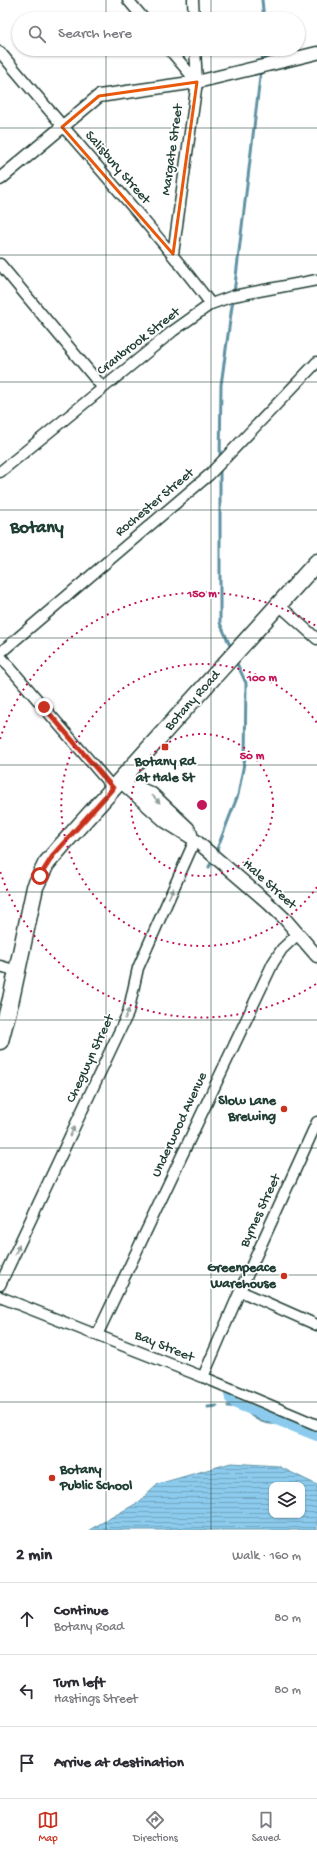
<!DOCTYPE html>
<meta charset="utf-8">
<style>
:root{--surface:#fff;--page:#f7f7f7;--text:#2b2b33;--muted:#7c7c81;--line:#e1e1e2;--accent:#c8321e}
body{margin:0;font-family:"Gochi Hand",sans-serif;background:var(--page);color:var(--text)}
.controls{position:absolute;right:12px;bottom:12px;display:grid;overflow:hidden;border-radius:8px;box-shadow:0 1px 3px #0004}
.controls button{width:36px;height:36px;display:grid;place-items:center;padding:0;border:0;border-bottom:1px solid var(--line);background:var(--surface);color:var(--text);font:20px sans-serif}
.stop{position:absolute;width:12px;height:12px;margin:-9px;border:3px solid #c8321e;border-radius:50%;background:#fff}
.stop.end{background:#c8321e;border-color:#fff;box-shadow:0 1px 4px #0008}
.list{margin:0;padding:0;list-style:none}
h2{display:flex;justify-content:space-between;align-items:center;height:52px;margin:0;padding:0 16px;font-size:17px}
h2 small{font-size:13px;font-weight:400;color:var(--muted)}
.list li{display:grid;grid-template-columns:26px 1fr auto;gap:12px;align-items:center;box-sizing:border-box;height:72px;padding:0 16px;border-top:1px solid var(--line)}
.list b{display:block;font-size:15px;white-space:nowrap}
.list p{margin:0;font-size:13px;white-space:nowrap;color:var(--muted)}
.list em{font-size:13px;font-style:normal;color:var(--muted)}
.icon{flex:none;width:22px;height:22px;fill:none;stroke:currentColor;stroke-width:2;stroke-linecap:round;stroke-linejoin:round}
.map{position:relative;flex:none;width:317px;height:1530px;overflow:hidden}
.search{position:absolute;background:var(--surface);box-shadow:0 1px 3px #0004;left:12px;right:12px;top:12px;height:44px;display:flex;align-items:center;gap:10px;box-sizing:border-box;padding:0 14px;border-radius:22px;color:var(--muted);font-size:15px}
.sheet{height:268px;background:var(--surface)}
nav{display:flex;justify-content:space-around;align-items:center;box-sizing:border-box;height:56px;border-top:1px solid var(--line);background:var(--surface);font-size:11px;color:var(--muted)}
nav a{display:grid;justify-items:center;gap:2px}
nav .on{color:var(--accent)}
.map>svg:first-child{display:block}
</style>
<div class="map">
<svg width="317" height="1530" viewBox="0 0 317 1530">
<defs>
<pattern id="water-rules" width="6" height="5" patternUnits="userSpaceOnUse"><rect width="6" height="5" fill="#8ccbed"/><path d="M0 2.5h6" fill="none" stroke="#72a6c1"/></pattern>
</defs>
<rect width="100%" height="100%" fill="#fff"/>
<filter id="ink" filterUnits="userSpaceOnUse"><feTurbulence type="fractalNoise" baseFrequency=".025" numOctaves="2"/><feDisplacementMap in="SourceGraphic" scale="8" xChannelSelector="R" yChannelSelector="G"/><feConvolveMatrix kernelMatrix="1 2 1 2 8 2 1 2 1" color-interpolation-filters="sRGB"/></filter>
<g filter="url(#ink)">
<!-- water -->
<path fill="url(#water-rules)" stroke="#6092a3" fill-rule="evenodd" d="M231,1463L278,1466L317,1485V1530H89L139,1502L158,1484ZM272,1485H302V1515H272Z"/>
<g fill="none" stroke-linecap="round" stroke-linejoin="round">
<!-- stream -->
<path stroke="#6092a3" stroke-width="3" d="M262,0L264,19
M262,63L263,49
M234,293L261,69
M220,461L221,385L233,299
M220,468V623L232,650
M215,854L238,795L245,758L246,683L235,659
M209,867L213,859
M228,1401L236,1404
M228,1406L244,1407C254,1420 266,1426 281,1422
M208,1407L217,1406"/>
<!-- canal -->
<path stroke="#8ccbed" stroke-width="10" d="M229,1394L230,1399L236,1404L317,1436"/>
<defs>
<path id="minor" d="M128,0L144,19
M193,0L194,19
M169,49L197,82
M0,52C70,137 145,217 211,304
M173,254L197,82L195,49
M0,264L103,388
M0,472L173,331L211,304L233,296L317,280
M279,605L317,639
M0,653L209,475L317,362
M0,656L113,788
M0,966L17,971
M0,1285L128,1013L138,968L195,840
M240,1291L317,1325
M0,1297L203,1377L317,1425
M97,1335L273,963L282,949L298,934
M203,1377L240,1291L317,1122"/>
<path id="tertiary" d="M0,179L99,96L197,82L317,53
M126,774L141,789L152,794L188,828L191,834
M120,781L166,822L195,840L266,901L285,919L317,956"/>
<path id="primary" d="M0,1041L11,999L35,887L46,864L63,844L317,562"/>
</defs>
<!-- minor casing -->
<use href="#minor" stroke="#1f3d34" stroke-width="13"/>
<!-- tertiary casing -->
<use href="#tertiary" stroke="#1f3d34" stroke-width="15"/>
<!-- primary casing -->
<use href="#primary" stroke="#1f3d34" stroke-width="19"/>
<!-- minor -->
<use href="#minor" stroke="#fff" stroke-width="10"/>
<!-- tertiary -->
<use href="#tertiary" stroke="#fff" stroke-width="12"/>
<!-- primary -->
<use href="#primary" stroke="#fff" stroke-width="16"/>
</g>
<!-- one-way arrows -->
<defs><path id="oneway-solid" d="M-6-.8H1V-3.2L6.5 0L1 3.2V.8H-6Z"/></defs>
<g fill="#8f9e9a">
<use href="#oneway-solid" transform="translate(156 799) rotate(46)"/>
<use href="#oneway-solid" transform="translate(171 893) rotate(-66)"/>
<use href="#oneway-solid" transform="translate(127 1014) rotate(-68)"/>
<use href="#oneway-solid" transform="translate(72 1132) rotate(-65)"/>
<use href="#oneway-solid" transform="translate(17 1250) rotate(-65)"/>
</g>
</g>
<g fill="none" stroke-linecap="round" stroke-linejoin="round" filter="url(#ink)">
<!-- route -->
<path stroke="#c8321e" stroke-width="5" d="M40,876L54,854L113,788L44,707"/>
</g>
<!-- marked area -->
<path fill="none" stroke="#e8590c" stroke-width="3" stroke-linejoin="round" d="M197,82L173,254L62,127L99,96Z"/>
<!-- grid -->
<path fill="none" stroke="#1f3d34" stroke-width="1" stroke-opacity="0.55" d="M106,0V19M211,0V19M106,49V1530M211,49V1530M0,128H317M0,255H317M0,382H317M0,510H317M0,638H317M0,765H317M0,892H317M0,1020H317M0,1148H317M0,1275H317M0,1402H317"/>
<!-- distance rings -->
<g fill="none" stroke="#c2185b" stroke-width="2" stroke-dasharray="2 4">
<circle cx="202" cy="805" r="71"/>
<path d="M317 887A141 141 0 1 1 317 723"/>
<path d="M316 984A212 212 0 0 1 0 871M0 739A212 212 0 0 1 316 626"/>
</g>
<!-- markers -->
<g fill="#c8321e" stroke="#fff" stroke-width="1.5">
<rect x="161" y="743" width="8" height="8" rx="2"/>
<circle cx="284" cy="1109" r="4"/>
<circle cx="284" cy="1276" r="4"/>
<circle cx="52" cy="1478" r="4"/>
</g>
<g text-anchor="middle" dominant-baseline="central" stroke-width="3.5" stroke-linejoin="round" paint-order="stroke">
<!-- street labels -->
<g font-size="14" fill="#1f3d34" stroke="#fff">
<text transform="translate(173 150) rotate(-82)">Margate Street</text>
<text transform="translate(117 168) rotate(49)">Salisbury Street</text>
<text transform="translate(139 342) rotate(-38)">Cranbrook Street</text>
<text transform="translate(155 503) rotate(-40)">Rochester Street</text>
<text transform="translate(193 701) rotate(-48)">Botany Road</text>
<text transform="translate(269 885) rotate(42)">Hale Street</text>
<text transform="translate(91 1059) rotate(-65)">Chegwyn Street</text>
<text transform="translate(180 1125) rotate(-65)">Underwood Avenue</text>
<text transform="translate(261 1211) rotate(-65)">Byrnes Street</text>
<text transform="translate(164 1347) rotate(22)">Bay Street</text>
</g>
<!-- poi labels -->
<g font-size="14" font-weight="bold" fill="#1f3d34" stroke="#fff" text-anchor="end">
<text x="165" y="762" text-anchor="middle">Botany Rd<tspan x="165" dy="16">at Hale St</tspan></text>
<text x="276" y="1101">Slow Lane<tspan x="276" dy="16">Brewing</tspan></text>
<text x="276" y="1268">Greenpeace<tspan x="276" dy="16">Warehouse</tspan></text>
<text x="60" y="1470" text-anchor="start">Botany<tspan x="60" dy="16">Public School</tspan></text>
</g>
<!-- district labels -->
<g font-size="18" font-weight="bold" fill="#1f3d34" stroke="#fff">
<text x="37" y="528">Botany</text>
</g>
</g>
<circle cx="202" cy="805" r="6" fill="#c2185b" stroke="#fff" stroke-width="2"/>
<g font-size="12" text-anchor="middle" font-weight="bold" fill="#c2185b" stroke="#fff" stroke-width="3.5" stroke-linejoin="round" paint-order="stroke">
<text x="202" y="597">150 m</text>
<text x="262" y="681">100 m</text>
<text x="252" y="759">50 m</text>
</g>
</svg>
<div class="controls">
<button><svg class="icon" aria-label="layers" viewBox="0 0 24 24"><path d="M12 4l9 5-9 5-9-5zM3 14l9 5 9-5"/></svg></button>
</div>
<div class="stop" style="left:40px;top:876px"></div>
<div class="stop end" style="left:44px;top:707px"></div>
<div class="search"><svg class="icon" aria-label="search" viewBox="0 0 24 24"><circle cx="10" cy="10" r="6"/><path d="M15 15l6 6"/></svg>Search here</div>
</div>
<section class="sheet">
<h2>2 min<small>Walk · 160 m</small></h2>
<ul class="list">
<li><svg class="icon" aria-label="ahead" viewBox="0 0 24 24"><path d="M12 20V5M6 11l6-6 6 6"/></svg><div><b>Continue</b><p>Botany Road</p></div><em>80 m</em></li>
<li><svg class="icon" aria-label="left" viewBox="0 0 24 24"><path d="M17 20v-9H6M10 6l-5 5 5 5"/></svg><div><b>Turn left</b><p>Hastings Street</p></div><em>80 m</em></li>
<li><svg class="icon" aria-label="arrive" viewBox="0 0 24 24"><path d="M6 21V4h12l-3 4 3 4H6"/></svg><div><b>Arrive at destination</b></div></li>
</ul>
</section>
<nav>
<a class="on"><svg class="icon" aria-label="map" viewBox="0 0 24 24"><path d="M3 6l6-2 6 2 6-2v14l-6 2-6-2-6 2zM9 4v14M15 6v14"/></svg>Map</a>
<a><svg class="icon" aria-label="directions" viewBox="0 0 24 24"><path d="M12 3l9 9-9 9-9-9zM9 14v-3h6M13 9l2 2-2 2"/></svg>Directions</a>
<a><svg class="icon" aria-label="saved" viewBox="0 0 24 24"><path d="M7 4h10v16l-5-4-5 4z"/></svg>Saved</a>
</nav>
